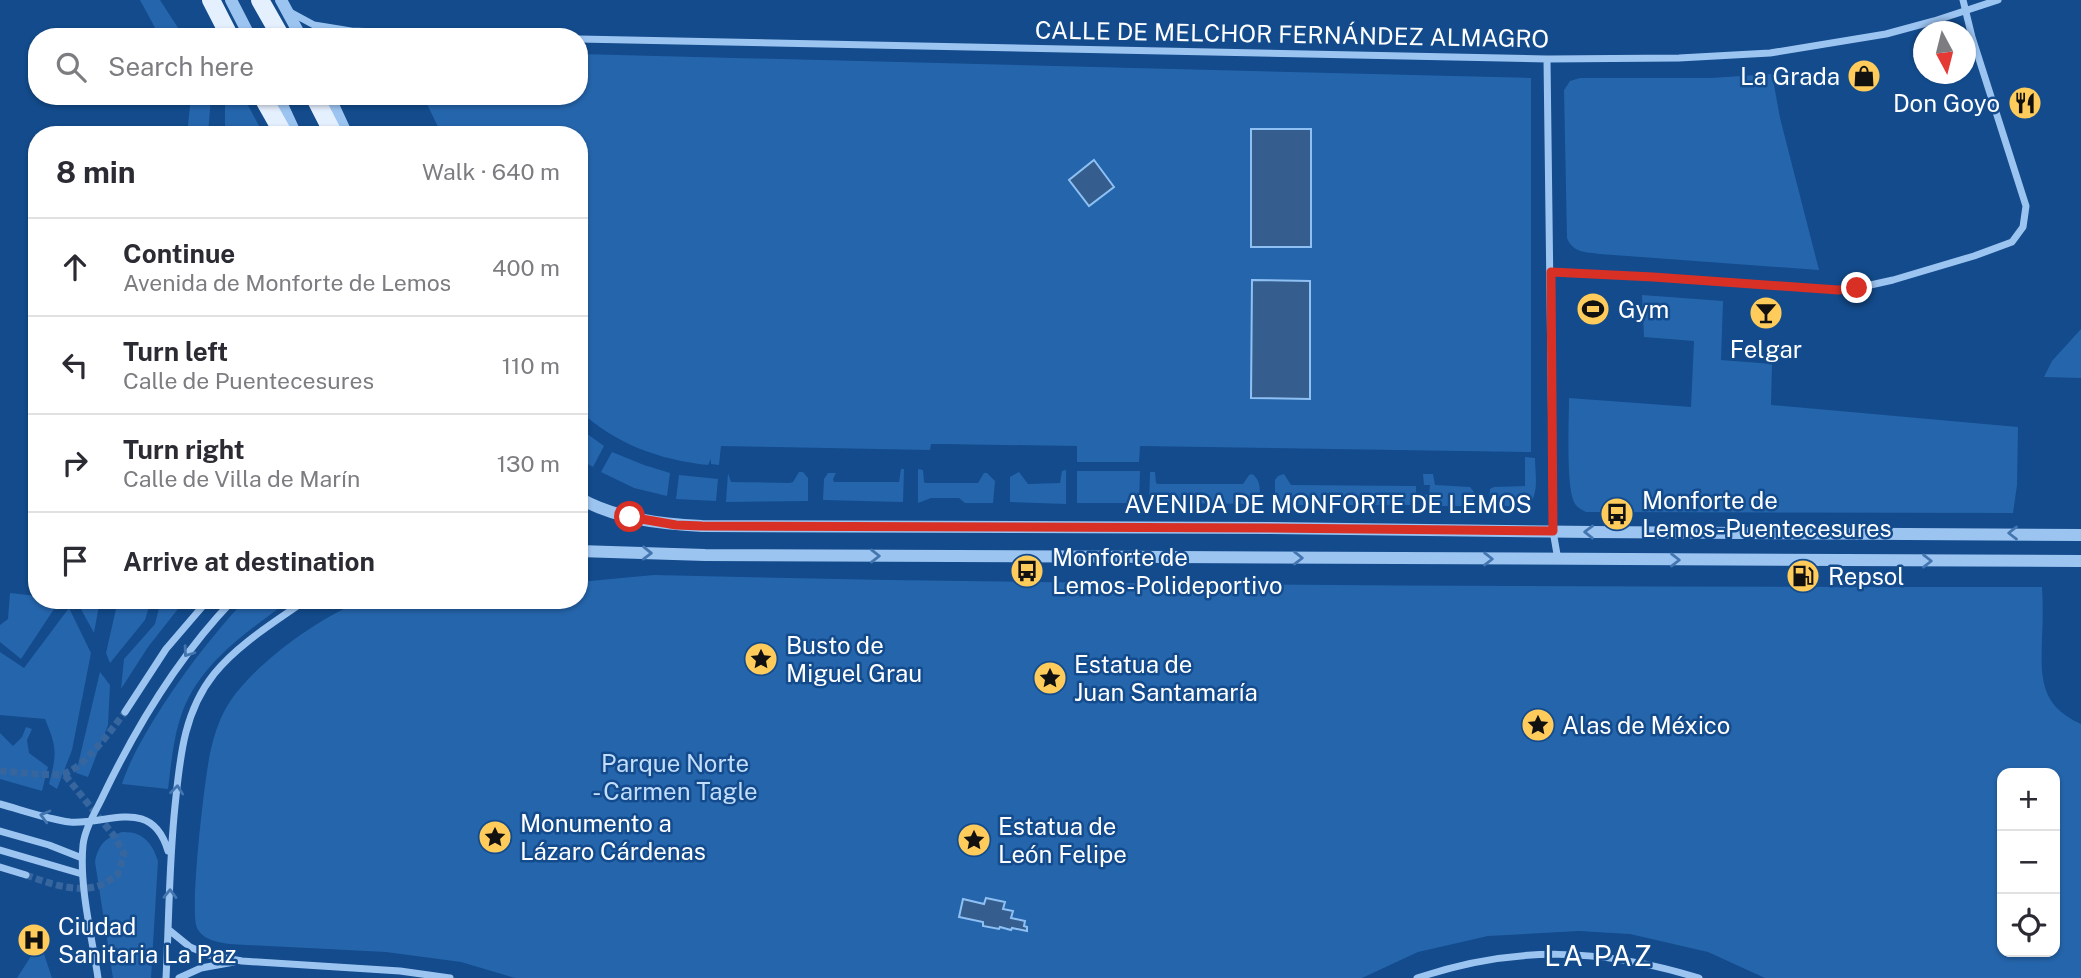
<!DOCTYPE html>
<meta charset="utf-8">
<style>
:root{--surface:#fff;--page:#f7f7f7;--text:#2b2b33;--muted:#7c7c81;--line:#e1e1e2}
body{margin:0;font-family:"Public Sans",sans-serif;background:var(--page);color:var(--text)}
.controls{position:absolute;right:21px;bottom:21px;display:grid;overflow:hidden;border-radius:14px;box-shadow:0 2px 5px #0004}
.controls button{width:63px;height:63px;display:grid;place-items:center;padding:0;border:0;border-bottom:2px solid var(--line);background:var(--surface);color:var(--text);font:35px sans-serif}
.compass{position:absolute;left:1913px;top:21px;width:63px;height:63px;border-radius:50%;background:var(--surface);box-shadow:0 2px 5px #0004;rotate:173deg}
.stop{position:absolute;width:21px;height:21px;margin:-16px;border:5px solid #d93025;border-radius:50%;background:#fff}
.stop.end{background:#d93025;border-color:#fff;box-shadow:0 2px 7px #0008}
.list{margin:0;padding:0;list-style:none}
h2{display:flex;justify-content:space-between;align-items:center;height:91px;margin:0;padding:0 28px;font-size:30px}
h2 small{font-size:23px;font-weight:400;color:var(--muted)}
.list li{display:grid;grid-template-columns:46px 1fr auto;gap:21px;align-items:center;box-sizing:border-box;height:98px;padding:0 28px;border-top:2px solid var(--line)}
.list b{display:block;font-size:26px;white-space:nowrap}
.list p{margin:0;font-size:23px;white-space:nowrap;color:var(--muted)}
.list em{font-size:23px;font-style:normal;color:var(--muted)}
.icon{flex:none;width:38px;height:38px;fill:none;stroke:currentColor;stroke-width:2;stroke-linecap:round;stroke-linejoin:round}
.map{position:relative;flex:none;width:2081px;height:978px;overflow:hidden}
.search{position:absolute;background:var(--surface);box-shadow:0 2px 5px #0004;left:28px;top:28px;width:560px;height:77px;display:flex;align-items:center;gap:18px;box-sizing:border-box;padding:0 24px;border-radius:28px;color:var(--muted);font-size:26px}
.panel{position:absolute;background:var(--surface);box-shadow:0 2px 5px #0004;left:28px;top:126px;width:560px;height:483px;border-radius:28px}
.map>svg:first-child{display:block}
</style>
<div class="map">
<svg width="2081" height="978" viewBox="0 0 2081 978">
<rect width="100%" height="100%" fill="#134b8c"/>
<!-- green -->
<path fill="#2565ac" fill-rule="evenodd" d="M140,0H160L184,37H160Z
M579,54L1531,78V452L1140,446L1139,462H1077V446L941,444H931L930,450L721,446L719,465L711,464V459L708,465C660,460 615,444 579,410V135H442L423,96H579Z
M1772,74L1780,118L1819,270L1600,254C1586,252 1573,253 1567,238L1564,90L1570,81L1580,78H1711Z
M191,96H211L208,135H187Z
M225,96H243L264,135H225Z
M1642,295L1723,301L1721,360L1772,364L1771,405L2018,427L2017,485L2013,513L1586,512C1581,509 1577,508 1574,502C1566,485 1569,420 1569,398L1691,407L1694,341L1644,337Z
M2081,329V378L2044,377L2052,361Z
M579,428L604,446L593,467L579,459Z
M612,452L644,465L670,473L667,496L634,488L601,472Z
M1525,457L1535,458C1535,473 1540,496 1527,506H1489L1490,489L1494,487L1525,486Z
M901,469H904L903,502L823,500L824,479L828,473H836L833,479L834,482H899Z
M918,469L923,470L924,482L925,483H978L984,473H987L995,481L993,503H965L959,498H931L918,503Z
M1066,470V504L1010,502V477L1019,472L1028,484L1060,483L1062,471Z
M1077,471H1140L1139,503H1077Z
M799,472H803L808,478V501L726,502L728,473L731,482L790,483L793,482Z
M1150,472H1155L1156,483L1158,484H1243L1249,475L1252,474C1262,480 1260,494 1259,504L1149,503Z
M1284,474L1291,485L1416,486V505H1275V480L1278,476Z
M1423,474H1433L1435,485L1470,487L1474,492L1473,506H1426L1424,495L1429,494L1430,485H1424Z
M679,475L718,479L716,501L676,499Z
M654,575C1116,586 1579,587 2042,587C2043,604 2043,620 2042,637C2041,677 2039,705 2081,724V978H1765L1708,952L1630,934L1579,931L1488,936L1418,952L1362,978H515L461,962L386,952L229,944C217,942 203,940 197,928C189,911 205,773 211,749C215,732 221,714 231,700C256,664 312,623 352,605C374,595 406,600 430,600C480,600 530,600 579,600V582ZM2002,773H2055V952H2002Z
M10,593L37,596V600H60L21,659L0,642V625L8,619Z
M76,600H100L94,633Z
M118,600H151L145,620L110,663L106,653Z
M161,600H185L148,647L121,689L124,659L155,624Z
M245,600H290C246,633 197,664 180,719C173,741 171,766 168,789L122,784C129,762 141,741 153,721C180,677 210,638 245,600Z
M69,608L91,653L72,750L57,789L49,784C57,753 57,748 45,719L0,715V652L24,668Z
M100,672L110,685L108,725L88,777L76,773Z
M26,727L32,729L27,740L29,753L48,767L42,791L0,779V733L13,746L22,737Z
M122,832C142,831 152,842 158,861L151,978H113L95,862C98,845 106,837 122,832Z
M40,942L52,978H17Z"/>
<!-- water -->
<path fill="#355e8e" stroke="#8ec0f4" stroke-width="2" d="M1251,129H1311V247H1251Z
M1094,160L1114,187L1089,206L1069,180Z
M1252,280L1310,281V399L1251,398Z
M986,898L1005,902L1003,909L1013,911L1011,918L1025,921L1024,926L1027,927V931L1012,928L1011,930L1000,927L999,929L983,926V922L959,917L963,899L984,904Z"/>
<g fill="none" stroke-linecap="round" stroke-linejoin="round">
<!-- minor-tunnel -->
<path stroke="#36669d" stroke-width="7" stroke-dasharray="7 3.5" stroke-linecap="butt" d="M0,771C19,772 44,776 62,774C82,771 113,728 125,712
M26,875C48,883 75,893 98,886C105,884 112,878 118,874L124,854L115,837L64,774"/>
<!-- minor -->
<path stroke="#9cc4f1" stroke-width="7" d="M290,12L314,25L351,31L342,37
M351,31L515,37
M579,39L1547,59L1679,58L1770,53L1886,34L1934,21L1998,0
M1547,59L1553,531L1558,560
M1551,272L1653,277L1838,290L1857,288L1893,280L1974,256L2012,242L2023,227L2026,206L1972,37L1963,0
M125,712L166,649L208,600
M0,804C22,810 47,819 70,822C108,825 152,796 168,851
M0,831L49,845L82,858
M0,850L82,874
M0,867L26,875
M169,930L190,947L209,955L242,961L400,971L450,978
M98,978C92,937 79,886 83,845C85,828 96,811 103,796C137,725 178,657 233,600
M166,978C169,921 169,863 175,806C180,759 183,713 214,674C238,644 275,622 306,600
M179,978L201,968L234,962
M1417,978C1515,945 1601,948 1699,978"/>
<!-- tertiary -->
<path stroke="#9cc4f1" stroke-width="12" d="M231,0L250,37
M281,0L301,37
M278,96L296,135
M329,96L347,135
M579,498C616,519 661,524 702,526L1270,528L1592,532L2081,535
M579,551L705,555L2081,561"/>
<!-- primary -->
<path stroke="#e5f0ff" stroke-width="18" d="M211,0L230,37
M260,0L281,37
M262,96L284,135
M314,96L334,135"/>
</g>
<!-- one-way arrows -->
<defs><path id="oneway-chevron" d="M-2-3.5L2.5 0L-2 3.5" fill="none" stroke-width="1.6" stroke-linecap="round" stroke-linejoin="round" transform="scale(1.75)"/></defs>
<g stroke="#4375af">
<use href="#oneway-chevron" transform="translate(1589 532) rotate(-179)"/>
<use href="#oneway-chevron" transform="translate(2013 533) rotate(-180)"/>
<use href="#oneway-chevron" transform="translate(647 553) rotate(1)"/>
<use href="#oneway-chevron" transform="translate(875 556)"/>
<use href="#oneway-chevron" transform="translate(1298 558)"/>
<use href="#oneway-chevron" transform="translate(1488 559)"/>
<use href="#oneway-chevron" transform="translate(1675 560)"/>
<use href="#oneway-chevron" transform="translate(1927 561)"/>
<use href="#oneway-chevron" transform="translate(188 652) rotate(126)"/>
<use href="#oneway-chevron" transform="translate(177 790) rotate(-84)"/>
<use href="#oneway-chevron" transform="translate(45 816) rotate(-165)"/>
<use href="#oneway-chevron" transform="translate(170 894) rotate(-89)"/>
</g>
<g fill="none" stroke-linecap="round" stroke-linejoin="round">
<!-- route -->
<path stroke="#d93025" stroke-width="9" d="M630,517L676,525L702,526L1270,528L1553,531L1551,272L1653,277L1838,290L1857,288"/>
</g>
<!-- icons -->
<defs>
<symbol id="shop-disc" viewBox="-11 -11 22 22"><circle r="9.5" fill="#ffcc5b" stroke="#134b8c"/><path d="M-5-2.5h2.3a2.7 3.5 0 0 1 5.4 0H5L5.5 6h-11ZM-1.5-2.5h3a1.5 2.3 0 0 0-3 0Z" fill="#111"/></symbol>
<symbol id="restaurant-disc" viewBox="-11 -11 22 22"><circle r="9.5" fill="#ffcc5b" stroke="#134b8c"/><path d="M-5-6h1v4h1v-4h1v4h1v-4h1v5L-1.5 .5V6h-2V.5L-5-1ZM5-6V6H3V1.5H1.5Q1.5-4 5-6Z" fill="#111"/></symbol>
<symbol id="stadium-disc" viewBox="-11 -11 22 22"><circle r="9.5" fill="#ffcc5b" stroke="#134b8c"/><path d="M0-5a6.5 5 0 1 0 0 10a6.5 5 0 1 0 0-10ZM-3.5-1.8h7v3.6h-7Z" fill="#111"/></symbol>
<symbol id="bar-disc" viewBox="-11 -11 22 22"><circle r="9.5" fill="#ffcc5b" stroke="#134b8c"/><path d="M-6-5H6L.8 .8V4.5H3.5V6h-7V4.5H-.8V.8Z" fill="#111"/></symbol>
<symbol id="bus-disc" viewBox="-11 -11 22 22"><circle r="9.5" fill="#ffcc5b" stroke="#134b8c"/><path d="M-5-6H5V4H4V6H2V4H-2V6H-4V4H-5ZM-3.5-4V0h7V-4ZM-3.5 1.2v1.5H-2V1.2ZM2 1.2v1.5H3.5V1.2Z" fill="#111"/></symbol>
<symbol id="fuel-disc" viewBox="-11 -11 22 22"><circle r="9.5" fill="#ffcc5b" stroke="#134b8c"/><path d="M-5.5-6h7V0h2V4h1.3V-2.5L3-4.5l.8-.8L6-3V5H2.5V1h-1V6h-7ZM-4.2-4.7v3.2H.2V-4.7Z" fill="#111"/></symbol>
<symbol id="sight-disc" viewBox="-11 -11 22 22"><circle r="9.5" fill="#ffcc5b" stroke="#134b8c"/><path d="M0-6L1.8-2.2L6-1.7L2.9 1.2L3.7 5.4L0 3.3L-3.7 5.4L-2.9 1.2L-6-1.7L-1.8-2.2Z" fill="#111"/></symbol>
<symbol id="hospital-disc" viewBox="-11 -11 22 22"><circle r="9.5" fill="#ffcc5b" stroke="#134b8c"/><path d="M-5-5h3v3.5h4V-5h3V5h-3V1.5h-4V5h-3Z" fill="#111"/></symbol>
</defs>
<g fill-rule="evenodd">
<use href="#shop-disc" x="1845" y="57" width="38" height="38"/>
<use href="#restaurant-disc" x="2006" y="84" width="38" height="38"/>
<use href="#stadium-disc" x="1574" y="290" width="38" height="38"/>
<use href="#bar-disc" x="1747" y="294" width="38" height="38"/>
<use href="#bus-disc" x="1598" y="495" width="38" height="38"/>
<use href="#bus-disc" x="1008" y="552" width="38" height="38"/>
<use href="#fuel-disc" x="1784" y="557" width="38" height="38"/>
<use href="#sight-disc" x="742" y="640" width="38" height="38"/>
<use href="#sight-disc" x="1031" y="659" width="38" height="38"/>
<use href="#sight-disc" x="1519" y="706" width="38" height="38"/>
<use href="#sight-disc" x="476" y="818" width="38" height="38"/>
<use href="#sight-disc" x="955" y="821" width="38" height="38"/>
<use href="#hospital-disc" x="15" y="921" width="38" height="38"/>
</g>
<g text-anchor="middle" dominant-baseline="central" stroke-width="5" stroke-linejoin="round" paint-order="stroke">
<!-- street labels -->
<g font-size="24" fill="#fff" stroke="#134b8c">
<text transform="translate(1292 34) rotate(1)">CALLE DE MELCHOR FERNÁNDEZ ALMAGRO</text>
<text x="1328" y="504">AVENIDA DE MONFORTE DE LEMOS</text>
</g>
<!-- poi labels -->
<g font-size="24" fill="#fff" stroke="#134b8c" text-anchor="start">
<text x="1840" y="76" text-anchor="end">La Grada</text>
<text x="2000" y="103" text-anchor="end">Don Goyo</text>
<text x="1618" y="309">Gym</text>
<text x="1766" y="349" text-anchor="middle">Felgar</text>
<text x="1642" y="500">Monforte de<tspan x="1642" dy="28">Lemos-Puentecesures</tspan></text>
<text x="1052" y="557">Monforte de<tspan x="1052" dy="28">Lemos-Polideportivo</tspan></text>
<text x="1828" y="576">Repsol</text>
<text x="786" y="645">Busto de<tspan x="786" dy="28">Miguel Grau</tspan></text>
<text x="1074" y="664">Estatua de<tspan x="1074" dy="28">Juan Santamaría</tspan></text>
<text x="1562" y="725">Alas de México</text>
<text x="520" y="823">Monumento a<tspan x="520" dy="28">Lázaro Cárdenas</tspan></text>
<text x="998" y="826">Estatua de<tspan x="998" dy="28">León Felipe</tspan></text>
<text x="58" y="926">Ciudad<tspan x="58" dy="28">Sanitaria La Paz</tspan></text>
</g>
<!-- park labels -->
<g font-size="24" fill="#c3defc" stroke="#134b8c">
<text x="675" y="763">Parque Norte<tspan x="675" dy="28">- Carmen Tagle</tspan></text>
</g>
<!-- quarter labels -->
<g font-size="28" letter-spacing="2" fill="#fff" stroke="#134b8c">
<text x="1599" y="955">LA PAZ</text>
</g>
</g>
</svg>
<div class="controls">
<button>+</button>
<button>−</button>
<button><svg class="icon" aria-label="locate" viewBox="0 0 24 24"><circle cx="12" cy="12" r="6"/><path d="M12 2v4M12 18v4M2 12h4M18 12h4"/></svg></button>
</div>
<svg class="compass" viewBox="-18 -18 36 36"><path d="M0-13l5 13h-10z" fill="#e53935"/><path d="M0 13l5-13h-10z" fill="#7c7c81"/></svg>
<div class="stop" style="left:630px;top:517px"></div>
<div class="stop end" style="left:1857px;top:288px"></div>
<div class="search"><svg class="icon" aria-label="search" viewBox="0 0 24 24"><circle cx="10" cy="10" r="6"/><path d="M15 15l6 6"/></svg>Search here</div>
<section class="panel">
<h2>8 min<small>Walk · 640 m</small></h2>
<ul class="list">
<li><svg class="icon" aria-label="ahead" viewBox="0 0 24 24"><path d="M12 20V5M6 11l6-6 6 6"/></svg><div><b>Continue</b><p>Avenida de Monforte de Lemos</p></div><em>400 m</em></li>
<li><svg class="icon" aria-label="left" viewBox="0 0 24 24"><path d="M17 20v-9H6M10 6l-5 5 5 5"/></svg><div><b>Turn left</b><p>Calle de Puentecesures</p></div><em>110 m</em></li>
<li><svg class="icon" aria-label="right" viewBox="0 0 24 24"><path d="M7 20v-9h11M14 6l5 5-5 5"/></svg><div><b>Turn right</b><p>Calle de Villa de Marín</p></div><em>130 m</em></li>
<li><svg class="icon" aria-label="arrive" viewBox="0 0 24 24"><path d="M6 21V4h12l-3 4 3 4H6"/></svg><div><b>Arrive at destination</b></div></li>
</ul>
</section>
</div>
